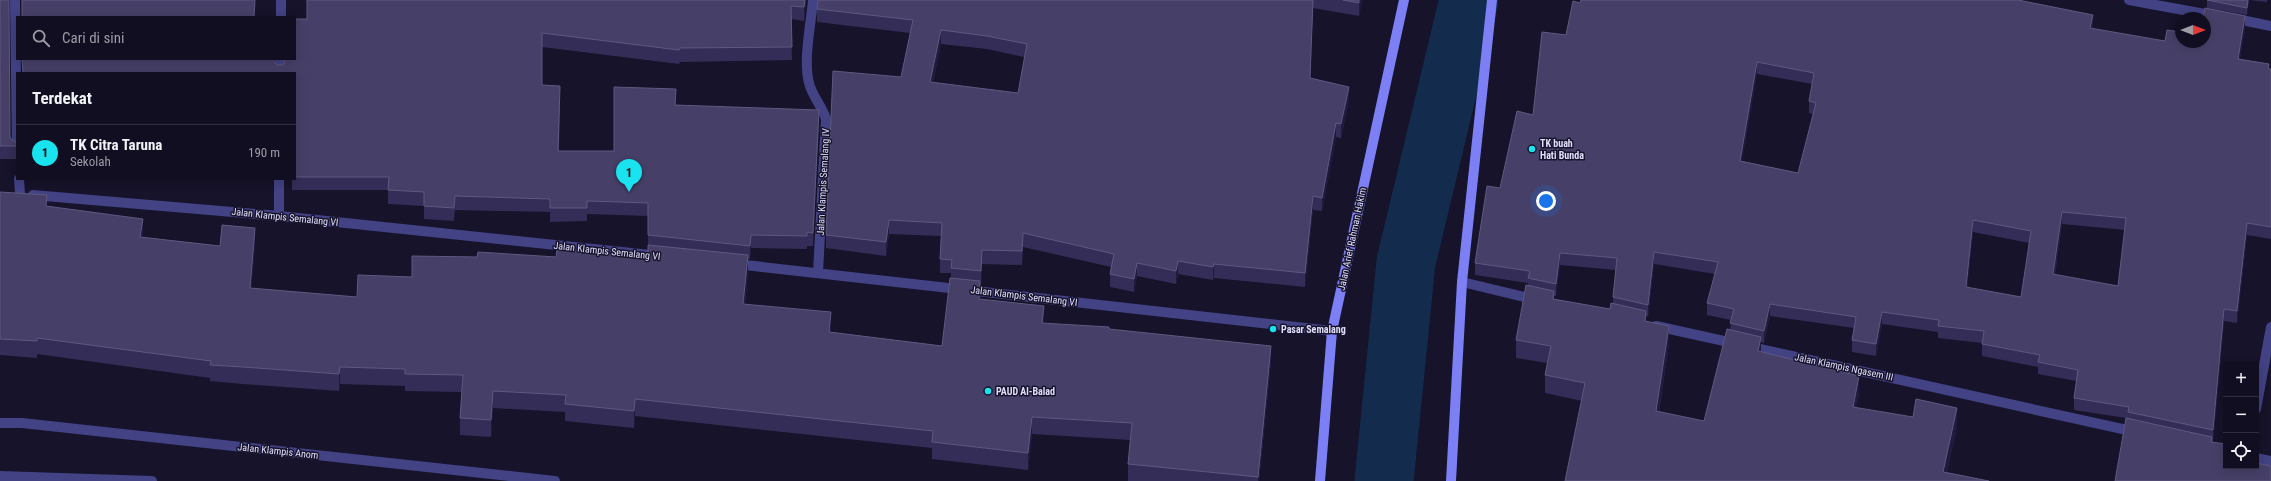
<!DOCTYPE html>
<html lang="id">
<meta charset="utf-8">
<style>
:root{--surface:#100e20;--page:#191729;--text:#f1f3f6;--muted:#9c9ca5;--line:#302e3e;--accent:#19e3ee}
body{margin:0;font-family:"Roboto Condensed",sans-serif;background:var(--page);color:var(--text)}
.controls{position:absolute;right:12px;bottom:12px;display:grid;overflow:hidden;border-radius:0px;box-shadow:0 2px 10px #0003}
.controls button{width:36px;height:36px;display:grid;place-items:center;padding:0;border:0;border-bottom:1px solid var(--line);background:var(--surface);color:var(--text);font:20px sans-serif}
.compass{position:absolute;left:2175px;top:12px;width:36px;height:36px;border-radius:50%;background:var(--surface);box-shadow:0 2px 10px #0003;rotate:90deg}
.you{position:absolute;left:1546px;top:201px;width:14px;height:14px;margin:-10px;border:3px solid #fff;border-radius:50%;background:#1a73e8;box-shadow:0 0 0 6px #1a73e833}
.badge{display:grid;place-items:center;width:26px;height:26px;border-radius:50%;background:var(--accent);color:#111;font-size:13px;font-weight:700}
.pin{position:absolute;translate:-50% -33px;filter:drop-shadow(0 1px 2px #0008)}
.pin::after{content:'';position:absolute;top:21px;width:14px;height:12px;background:inherit;clip-path:polygon(0 0,100% 0,50% 100%)}
.list{margin:0;padding:0;list-style:none}
h2{display:flex;justify-content:space-between;align-items:center;height:52px;margin:0;padding:0 16px;font-size:17px}
h2 small{font-size:13px;font-weight:400;color:var(--muted)}
.list li{display:grid;grid-template-columns:26px 1fr auto;gap:12px;align-items:center;box-sizing:border-box;height:56px;padding:0 16px;border-top:1px solid var(--line)}
.list b{display:block;font-size:15px;white-space:nowrap}
.list p{margin:0;font-size:13px;white-space:nowrap;color:var(--muted)}
.list em{font-size:13px;font-style:normal;color:var(--muted)}
.icon{flex:none;width:22px;height:22px;fill:none;stroke:currentColor;stroke-width:2;stroke-linecap:round;stroke-linejoin:round}
.map{position:relative;flex:none;width:2271px;height:481px;overflow:hidden}
.search{position:absolute;background:var(--surface);box-shadow:0 2px 10px #0003;left:16px;top:16px;width:280px;height:44px;display:flex;align-items:center;gap:10px;box-sizing:border-box;padding:0 14px;border-radius:0px;color:var(--muted);font-size:15px}
.panel{position:absolute;background:var(--surface);box-shadow:0 2px 10px #0003;left:16px;top:72px;width:280px;height:108px;border-radius:0px}
.map>svg:first-child{display:block}
</style>
<div class="map">
<svg width="2271" height="481" viewBox="0 0 2271 481">
<rect width="100%" height="100%" fill="#16132a"/>
<g fill="none" stroke-linecap="round" stroke-linejoin="round">
<!-- river -->
<path stroke="#132c4e" stroke-width="59" d="M1384,481L1406,262L1469,0"/>
<!-- street -->
<path stroke="#424285" stroke-width="10" d="M15,0L17,150
M813,0C811,24 803,60 809,83C812,96 822,106 826,119L818,273
M2129,0L2216,16
M281,17V0
M2232,18L2271,26
M280,73V59
M19,179L20,194
M33,195L279,216L660,256
M279,216V179
M736,264L1332,331
M1462,282L1537,300
M1656,326L2136,432
M2256,409L2271,327
M0,423H22L555,481
M2256,458L2271,461
M0,476L152,481"/>
<!-- secondary -->
<path stroke="#7d7ff5" stroke-width="10" d="M1320,481L1332,331L1404,0
M1451,481L1462,282L1492,0"/>
</g>
<!-- wall -->
<path fill="#342d57" fill-rule="evenodd" d="M0,0L10,137L12,140L17,143V159H0Z
M806,0L804,21L791,19L792,60L680,62L679,64L542,47V85L560,99L559,151H614L676,105L819,123L813,246H807V249L751,248L750,259H748V272L745,305L831,329V332L942,346L951,278V273H940V259L941,236L889,234L886,256L826,248V235L901,77L910,33L817,22V9L818,0H1362L1359,16L1313,8L1310,78L1349,100L1341,138L1336,137L1322,211L1313,210L1305,287L1214,278L1213,280L1178,274L1176,284L1137,276L1134,292L1110,287V274L1111,267L1023,247L1022,265L982,264L981,285H980V299L1044,323L1109,329L1271,362L1259,481H1128V464L1130,440L1032,434L1028,470L932,459V448L635,416L634,428L565,421V412L493,408L491,437L460,435V418L462,392L405,391V386L340,384L339,391L243,384L210,381V378L37,354V358L0,355V192L47,206L143,237L220,246L255,245L251,289L357,297L412,277L477,257L648,258V216L587,214V221L550,222V212L455,210L454,221L424,219V206L388,204V190H292V179H295V73H22L274,62L277,65H283L286,60V59H295L307,19ZM941,44L987,49L1024,57L1018,93L933,82Z
M1581,0H2018L2093,15V29L2165,41L2167,30L2181,32V42H2205V18H2203L2205,8L2245,16V28L2240,59L2269,64V69H2271V239L2247,235L2237,323L2224,321L2213,442L2226,444V466H2256V463L2271,466V481H2115L2126,418L2074,410V398L2076,381L2038,374V367L1982,356V343L1938,338V332L1882,324L1876,356L1852,352V340L1854,328L1770,316L1764,343L1761,342V352L1859,376V394L1856,408L1913,417L1916,399L1957,408V427L1947,472L1988,481H1565L1582,401L1545,393V375L1547,363L1516,358V340L1526,285H1528V283L1475,275V263L1487,186L1500,188L1517,111L1533,115L1542,32L1566,35L1573,1L1580,3ZM1757,74L1812,84L1809,101V113L1813,114L1798,173L1742,161ZM2062,224L2125,230L2118,286L2055,275ZM1973,232L2029,243L2021,297L1967,287ZM1654,264L1715,274L1707,303V315L1731,320L1730,330L1727,329L1704,421L1659,412L1669,344V326L1646,322V316L1648,317ZM1560,265L1616,270L1613,297V304L1611,303L1610,309L1554,299V296H1556Z
M2207,0H2249L2247,15L2207,8Z
M2249,0H2267V2Z"/>
<!-- shaded-wall -->
<path fill="#201b3d" d="M805,0H806L804,21V7Z
M1313,0V8L1310,91V78Z
M1359,0H1362L1359,16Z
M2248,0H2249L2247,15V8Z
M2093,15V27L2090,40V28Z
M2245,16V28L2238,71V59Z
M941,30V44L930,95V82Z
M1757,62V74L1740,173V161Z
M1349,87V100L1341,138V124Z
M676,89V102L675,118V105Z
M819,110V123L813,246V233Z
M1336,123V137L1322,211V198Z
M1313,196V210L1305,287V273Z
M2062,212V224L2053,286V274Z
M143,219V236L140,254V237Z
M889,220V234L886,256V242Z
M1973,220V232L1966,299V287Z
M2247,223V235L2237,323V311Z
M255,228V245L250,305V288Z
M751,235V248L750,259V246Z
M982,250V264L981,285V271Z
M1654,252V264L1648,317V305Z
M1560,253V265L1556,296V284Z
M748,255V272L743,321V304Z
M1178,261V274L1176,284V271Z
M1137,263V276L1134,292V279Z
M1214,264V278L1213,280V267Z
M980,281V298L979,316V299Z
M1770,304V316L1764,343V331Z
M1044,306V323H1042Z
M2224,309V321L2213,442V430Z
M831,312V329L829,349V332Z
M1882,312V324L1876,356V344Z
M1669,326V344L1656,429V411Z
M1761,337V355L1758,351Z
M1271,346V362L1259,481H1258Z
M340,367V384L339,391V374Z
M1859,376V394L1853,425V407Z
M493,391V408L491,437V420Z
M635,399V416L634,428V411Z
M1957,408V427L1945,481L1943,472Z
M1032,417V434L1028,470V453Z"/>
<!-- building -->
<path fill="#464068" stroke="#5e5980" fill-rule="evenodd" d="M0,0H9L10,137L12,140L17,143V146H0Z
M22,0H255L254,17H22Z
M307,0H805L804,7L791,6L792,47L680,48L679,50L542,33V85L560,86L558,151H614V87L676,89L675,105L819,110L813,233L807,232V236L751,235L750,246L648,235V203L587,201V208H550V199L455,196L454,208L424,206V192L388,190L389,177H295V73H23L22,59H274V62L277,65H283L286,59H295V19H307Z
M818,0H1313L1310,78L1349,87L1341,124L1336,123L1322,198L1313,196L1305,273L1214,264L1213,267L1178,261L1176,271L1137,263L1134,279L1110,274L1114,254L1023,233L1022,251L982,250L981,271L951,268L952,260L940,259L942,223L889,220L886,242L826,235L833,71L901,77L913,20L817,9ZM941,30L987,36L1027,44L1018,93L930,82Z
M1343,0H1359V3Z
M1581,0H2018L2093,15L2090,28L2165,41L2167,30L2181,32V42H2205V18H2203L2205,8L2245,16L2238,59L2269,64L2268,69H2271V227L2247,223L2237,311L2224,309L2213,430L2128,412L2129,407L2074,398L2078,370L2038,362L2040,355L1982,344L1984,331L1938,326L1939,320L1882,312L1876,344L1852,340L1856,317L1770,304L1764,331L1730,323L1734,309L1707,303L1718,262L1654,252L1648,305L1613,297L1617,258L1560,253L1556,284L1528,278L1530,271L1475,263L1487,186L1500,188L1517,111L1533,115L1542,32L1566,35L1573,1L1580,3ZM1757,62L1814,73L1809,101L1816,103L1798,173L1740,161ZM2062,212L2126,218L2118,286L2053,274ZM1973,220L2031,231L2021,297L1966,287Z
M2207,0H2248L2247,8Z
M0,192L47,195L46,206L143,219L140,237L220,246L222,225L255,228L250,288L357,297L358,275L412,277V256L477,257L478,252L556,257L557,250L648,258V245L748,255L743,304L831,312L829,332L942,346L950,278L980,281L979,299L1044,306L1042,323L1109,327V329L1271,346L1258,477L1128,464L1132,423L1032,417L1028,453L932,442L933,431L635,399L634,411L565,404L566,395L493,391L491,420L460,418L463,375L405,374V369L340,367L339,374L243,367L210,365L211,361L37,338V341L0,339Z
M1526,285L1554,291L1553,299L1610,309L1611,303L1646,311L1645,321L1669,326L1656,411L1704,421L1727,329L1761,337L1758,351L1859,376L1853,407L1913,417L1916,399L1957,408L1943,472L1989,481H1565L1585,383L1545,375L1551,346L1516,340Z
M2126,418L2212,437L2211,442L2226,444V466H2256V463L2271,466V481H2115Z"/>
<!-- markers -->
<g fill="#19e3ee" stroke="#16132a" stroke-width="1.5">
<circle cx="1532" cy="149" r="4"/>
<circle cx="1273" cy="329" r="4"/>
<circle cx="988" cy="391" r="4"/>
</g>
<g text-anchor="middle" dominant-baseline="central" stroke-width="3" stroke-linejoin="round" paint-order="stroke">
<!-- poi labels -->
<g font-size="10" font-weight="bold" fill="#e0defd" stroke="#16132a" text-anchor="start">
<text x="1540" y="143">TK buah<tspan x="1540" dy="12">Hati Bunda</tspan></text>
<text x="1281" y="329">Pasar Semalang</text>
<text x="996" y="391">PAUD Al-Balad</text>
</g>
<!-- street labels -->
<g font-size="10" fill="#e0defd" stroke="#16132a">
<text transform="translate(823 182) rotate(-87)">Jalan Klampis Semalang IV</text>
<text transform="translate(285 217) rotate(6)">Jalan Klampis Semalang VI</text>
<text transform="translate(1352 239) rotate(-78)">Jalan Arief Rahman Hakim</text>
<text transform="translate(607 251) rotate(6)">Jalan Klampis Semalang VI</text>
<text transform="translate(1024 296) rotate(7)">Jalan Klampis Semalang VI</text>
<text transform="translate(1844 367) rotate(12)">Jalan Klampis Ngasem III</text>
<text transform="translate(278 451) rotate(6)">Jalan Klampis Anom</text>
</g>
</g>
</svg>
<div class="controls">
<button>+</button>
<button>−</button>
<button><svg class="icon" aria-label="locate" viewBox="0 0 24 24"><circle cx="12" cy="12" r="6"/><path d="M12 2v4M12 18v4M2 12h4M18 12h4"/></svg></button>
</div>
<svg class="compass" viewBox="-18 -18 36 36"><path d="M0-13l5 13h-10z" fill="#e53935"/><path d="M0 13l5-13h-10z" fill="#9c9ca5"/></svg>
<div class="you"></div>
<div class="pin badge" style="left:629px;top:192px">1</div>
<div class="search"><svg class="icon" aria-label="search" viewBox="0 0 24 24"><circle cx="10" cy="10" r="6"/><path d="M15 15l6 6"/></svg>Cari di sini</div>
<section class="panel">
<h2>Terdekat<small></small></h2>
<ul class="list">
<li><span class="badge">1</span><div><b>TK Citra Taruna</b><p>Sekolah</p></div><em>190 m</em></li>
</ul>
</section>
</div>
